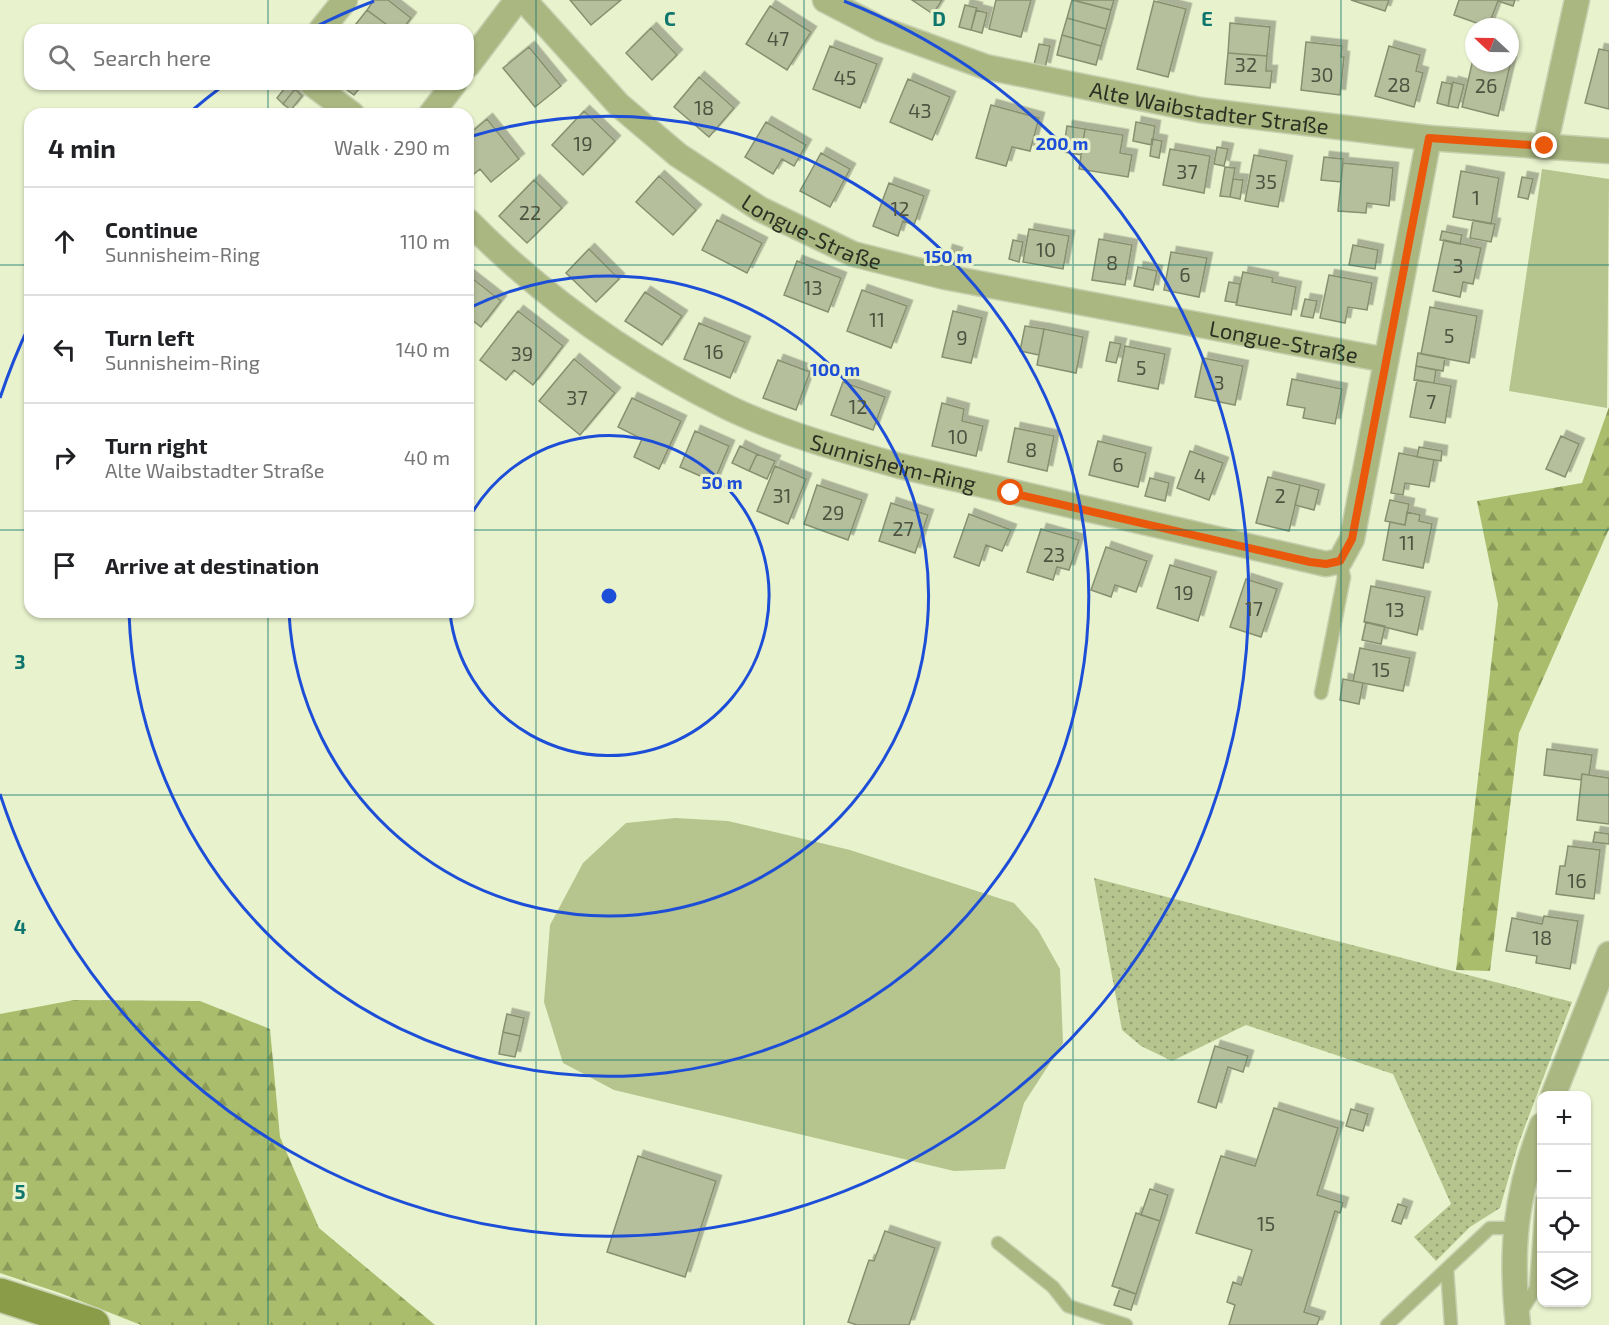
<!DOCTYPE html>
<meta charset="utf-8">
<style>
:root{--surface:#fff;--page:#f2f2f2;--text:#202124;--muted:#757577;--line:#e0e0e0}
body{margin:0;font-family:"Exo 2",sans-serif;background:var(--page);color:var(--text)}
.controls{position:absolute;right:18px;bottom:18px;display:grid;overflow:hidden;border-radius:12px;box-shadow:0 2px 4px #0004}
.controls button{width:54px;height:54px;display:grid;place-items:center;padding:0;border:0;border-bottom:2px solid var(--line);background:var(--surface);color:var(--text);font:30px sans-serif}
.compass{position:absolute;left:1465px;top:18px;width:54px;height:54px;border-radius:50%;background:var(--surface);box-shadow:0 2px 4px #0004;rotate:292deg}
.stop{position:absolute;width:18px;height:18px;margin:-14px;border:4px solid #ea580c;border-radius:50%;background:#fff}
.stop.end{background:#ea580c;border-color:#fff;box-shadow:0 2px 6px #0008}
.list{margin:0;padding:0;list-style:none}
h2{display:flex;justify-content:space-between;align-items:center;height:78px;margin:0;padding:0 24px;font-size:26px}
h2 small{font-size:20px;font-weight:400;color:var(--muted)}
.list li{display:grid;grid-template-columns:39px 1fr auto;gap:18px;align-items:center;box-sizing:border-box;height:108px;padding:0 24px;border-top:2px solid var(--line)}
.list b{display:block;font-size:22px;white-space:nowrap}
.list p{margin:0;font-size:20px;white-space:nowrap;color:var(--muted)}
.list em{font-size:20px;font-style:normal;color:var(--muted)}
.icon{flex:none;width:33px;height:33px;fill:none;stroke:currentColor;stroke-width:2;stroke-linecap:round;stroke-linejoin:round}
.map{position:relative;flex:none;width:1609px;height:1325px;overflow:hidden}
.search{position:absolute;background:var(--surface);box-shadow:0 2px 4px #0004;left:24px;top:24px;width:450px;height:66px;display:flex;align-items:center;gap:15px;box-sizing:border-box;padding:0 21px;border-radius:18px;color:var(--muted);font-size:22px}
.panel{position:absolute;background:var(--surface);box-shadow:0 2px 4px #0004;left:24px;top:108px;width:450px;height:510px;border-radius:18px}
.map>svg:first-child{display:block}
</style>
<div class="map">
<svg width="1609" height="1325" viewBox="0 0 1609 1325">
<defs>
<pattern id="grass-dots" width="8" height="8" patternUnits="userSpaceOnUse" patternTransform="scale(1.5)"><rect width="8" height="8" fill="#b6c48d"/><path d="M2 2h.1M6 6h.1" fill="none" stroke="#94a073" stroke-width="1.8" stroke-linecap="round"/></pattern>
<pattern id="forest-firs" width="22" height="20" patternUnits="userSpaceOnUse" patternTransform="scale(1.5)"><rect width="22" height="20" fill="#aabd6d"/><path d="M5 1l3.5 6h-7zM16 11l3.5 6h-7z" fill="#8b9a59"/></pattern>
<filter id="shadow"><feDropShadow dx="5.5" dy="-5.5" stdDeviation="0" flood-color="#0004"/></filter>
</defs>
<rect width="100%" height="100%" fill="#e8f2cd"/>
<!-- grass -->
<path fill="url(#grass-dots)" d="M1094,878L1572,1002L1518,1145L1500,1208L1470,1227L1436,1261L1414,1237L1451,1204L1393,1074L1246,1025L1172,1061L1141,1046L1122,1030Z"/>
<!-- forest -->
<path fill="url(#forest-firs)" d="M1609,407V529L1519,733L1490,971L1456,970L1498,604L1477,501L1582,483Z
M74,1000L200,1001L270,1029L280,1137L319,1228L435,1325H141L60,1293L0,1273V1014Z"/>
<!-- green -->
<path fill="#b6c48d" d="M1542,169L1609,179L1607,408L1509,391Z
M675,818L728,821L850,850L1014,903L1038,930L1060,969L1063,1043L1024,1103L1005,1169L954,1171L614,1090L563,1063L544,1002L550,925L583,863L626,823Z"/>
<!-- building -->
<path fill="#b6bf9c" stroke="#87906f" stroke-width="1.5" filter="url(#shadow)" d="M374,0H388L411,18L402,30H394L367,10Z
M570,0H621L591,25Z
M912,0H942L933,14Z
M996,0H1031L1021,37L989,29Z
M1072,0L1111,10L1106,29L1067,18Z
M1073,0H1114L1111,10Z
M1351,0H1389L1385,11Z
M1459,0H1515L1513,6L1498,1L1488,27L1454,15Z
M1154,1L1186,9L1168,77L1137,69Z
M965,5L977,8L971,30L959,27Z
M770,6L811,32L787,70L746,44Z
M367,10L394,30H363L356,24Z
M976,10L987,13L982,33L971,30Z
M1067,18L1106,29L1101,46L1062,35Z
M1230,23L1270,27L1267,56L1228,53Z
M651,28L677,55L652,80L626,53Z
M1062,35L1101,46L1096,65L1057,55Z
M1306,42L1342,46L1341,57H1344L1340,95L1301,90Z
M1039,44L1050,46L1045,68L1034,65Z
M830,46L877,64L860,108L813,89Z
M1389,46L1420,55L1416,71L1423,73L1414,107L1375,96Z
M529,47L561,86L535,107L503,68Z
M1599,49L1609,51V109L1585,103Z
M1228,53L1267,56L1266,71H1272L1270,88L1225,84Z
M1474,55V63H1510L1511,61L1498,116L1462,107Z
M699,77L734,108L709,137L674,107Z
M908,79L950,97L932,140L890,122Z
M1442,82L1452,84L1448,106L1437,103Z
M1453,82L1464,85L1458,108L1448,106Z
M288,84L295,89L283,104L277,98Z
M339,84H363L354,95Z
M295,89L302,96L291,110L283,104Z
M991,105L1039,118L1030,151L1012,147L1006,166L976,158Z
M584,111L615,141L583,175L552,145Z
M487,119L519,159L491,182L480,169L468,179V135Z
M766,122L806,145L794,166L782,159L773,174L745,157Z
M1136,122L1155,126L1152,145L1133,141Z
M1067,126L1085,129L1081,155L1063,152Z
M1085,129L1123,135L1120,153L1132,155L1128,177L1079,169Z
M1152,139L1162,141L1159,158L1150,156Z
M1217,147L1228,149L1224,166L1214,164Z
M1170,149L1210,156L1204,193L1163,185Z
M821,153L850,169L830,207L800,191Z
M1254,155L1287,161L1278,207L1245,201Z
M1324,157L1343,159L1341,182L1321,180Z
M1343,163L1393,168L1389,206L1367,203L1366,213L1338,211Z
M1225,167L1235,168L1230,197L1220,196Z
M1461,171L1499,178L1491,224L1453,217Z
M659,176L696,210L673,235L636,202Z
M1522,177L1533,179L1528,199L1518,197Z
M1233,179L1243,180L1240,199L1230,197Z
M534,180L562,208L527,243L499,216Z
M889,183L924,196L914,225L903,221L898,236L873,226Z
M717,220L762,243L747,273L702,250Z
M1473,220L1495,224L1491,242L1470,238Z
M1029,229L1069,236L1063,269L1023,262Z
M1442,231L1462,235L1460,244L1440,240Z
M1099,239L1132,245L1125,285L1092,280Z
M1013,240L1023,242L1019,262L1009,259Z
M1444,240L1481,248L1473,284L1463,282L1460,297L1433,291Z
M1353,245L1378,250L1375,269L1349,265Z
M589,249L619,279L596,302L566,273Z
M947,250L957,253L954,265L944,262Z
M1171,252L1207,258L1199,297L1164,290Z
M797,261L841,278L828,312L784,295Z
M1138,267L1157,271L1153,290L1134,286Z
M1243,272L1273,278L1272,282L1296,287L1291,315L1236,305Z
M468,275L501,301L481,327L468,317Z
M1329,275L1372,283L1367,310L1348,307L1345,323L1320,318Z
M1229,282L1240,284L1237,303L1225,301Z
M862,290L907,306L891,348L847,331Z
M645,292L682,316L662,345L625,321Z
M1305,299L1317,301L1313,318L1301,316Z
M1430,307L1477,316L1469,363L1421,354Z
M518,311L563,346L533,385L514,370L506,380L480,360Z
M953,311L982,318L971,363L942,357Z
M699,323L745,342L730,378L684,359Z
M1025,326L1044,329L1039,355L1020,351Z
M1044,329L1083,337L1076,373L1037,365Z
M1110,342L1121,344L1116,363L1106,361Z
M1125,346L1165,354L1158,389L1118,381Z
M1418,353L1445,358L1443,371L1416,366Z
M1203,358L1243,366L1235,405L1195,397Z
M574,359L615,393L580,435L539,401Z
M778,360L810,372L796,410L763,398Z
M1416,366L1436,370L1434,383L1414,380Z
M1292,379L1342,389L1335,424L1303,418L1305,408L1287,405Z
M1417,380L1451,386L1445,423L1410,417Z
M843,382L885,397L873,430L831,415Z
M632,398L681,421L659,469L634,457L642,439L618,427Z
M942,403L964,409L962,421L983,426L976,456L932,446Z
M1015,428L1054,436L1047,471L1008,462Z
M695,431L729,446L714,482L680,467Z
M1561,436L1579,444L1565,477L1546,469Z
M1098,441L1146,453L1138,487L1089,475Z
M740,446L757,454L749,471L732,463Z
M1419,447L1442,451L1441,461L1417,457Z
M1190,451L1223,463L1209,500L1177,488Z
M1399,453L1434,460L1429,487L1405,483L1403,495L1391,493Z
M757,454L775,461L767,479L749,471Z
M775,466L806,479L788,524L757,511Z
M1268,477L1300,485L1289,531L1256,523Z
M1150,478L1169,483L1165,501L1145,496Z
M817,485L862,500L848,540L804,524Z
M1300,485L1319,490L1314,510L1295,505Z
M1390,500L1409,504L1405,525L1385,521Z
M891,503L928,515L915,553L879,541Z
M1407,512L1420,515L1419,521L1432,524L1423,568L1383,560L1390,522L1405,525Z
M969,514L1011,530L1002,551L986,545L979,566L954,557Z
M1041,529L1079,540L1069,570L1057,567L1053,580L1027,572Z
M1106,547L1147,561L1136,592L1115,585L1111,597L1091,590Z
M1170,565L1211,577L1198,621L1157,608Z
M1246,579L1277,589L1261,637L1230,627Z
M1371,586L1425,597L1417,635L1364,622Z
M1366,622L1385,626L1381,644L1362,640Z
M1360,648L1410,658L1403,691L1353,681Z
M1343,679L1363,683L1359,704L1340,700Z
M1547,749L1592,755L1589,775L1582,774L1581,780L1544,775Z
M1582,774L1609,778V824L1577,820Z
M1595,832L1609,834V844L1593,842Z
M1568,846L1600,850L1594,899L1556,894L1560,866H1565Z
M1544,916L1578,921L1570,969L1536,963L1537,956L1506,951L1512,918L1542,924Z
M507,1014L524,1018L520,1036L503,1032Z
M503,1032L520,1036L515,1057L499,1054Z
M1215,1046L1248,1056L1243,1072L1228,1067L1216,1108L1198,1102Z
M1274,1108L1338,1128L1317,1195L1343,1203L1340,1213L1335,1211L1304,1312L1320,1317L1317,1325H1229L1235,1305L1227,1302L1233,1282L1241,1285L1252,1250L1196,1233L1221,1156L1255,1166Z
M1351,1109L1368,1114L1363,1131L1346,1126Z
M638,1156L716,1181L685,1277L607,1252Z
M1150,1189L1168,1195L1160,1221L1141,1215Z
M1398,1204L1407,1207L1401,1224L1392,1221Z
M1136,1213L1160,1221L1136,1294L1112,1286Z
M885,1231L935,1248L909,1325H857L848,1322L869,1260L874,1261Z
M1120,1288L1136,1294L1131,1310L1114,1305Z"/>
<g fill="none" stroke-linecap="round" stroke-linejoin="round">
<defs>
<path id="lane" d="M1321,693L1344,577L1340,561
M998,1243L1053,1287L1068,1306L1126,1325
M1447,1269L1451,1325
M1519,1315L1536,1288L1542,1200
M1387,1325L1490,1228H1515"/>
<g id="street">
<path id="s1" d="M524,0L619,105L678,155L760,209L853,254L945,277L1386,360"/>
<path id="s2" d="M825,0L881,29L986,67L1200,110L1429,138L1609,151"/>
<path d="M321,30L345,0"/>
<path d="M468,65L517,0"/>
<path d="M312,84L352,114"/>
<path d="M431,114L454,84"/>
<path d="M1545,146L1577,0"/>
<path id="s3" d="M468,221C543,297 632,360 727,407C781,433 842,450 900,466L1326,564L1340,561L1352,539L1429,138"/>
<path d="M1553,1096L1609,954"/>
<path d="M1518,1325C1510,1250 1515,1196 1542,1125"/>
</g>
<path id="secondary" d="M0,1295L93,1325"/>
</defs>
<!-- lane casing -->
<use href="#lane" stroke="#c6cfae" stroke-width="15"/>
<!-- street casing -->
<use href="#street" stroke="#c6cfae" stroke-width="27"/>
<!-- secondary casing -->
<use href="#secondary" stroke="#c6cfae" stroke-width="36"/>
<!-- lane -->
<use href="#lane" stroke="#aab781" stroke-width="12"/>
<!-- street -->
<use href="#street" stroke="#aab781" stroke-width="24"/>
<!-- secondary -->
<use href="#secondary" stroke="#8a9c47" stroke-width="33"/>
</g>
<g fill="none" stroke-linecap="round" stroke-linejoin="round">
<!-- route -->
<path stroke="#ea580c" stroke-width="8" d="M1011,493L1310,562L1326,564L1340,561L1352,539L1429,138L1545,146"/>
</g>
<!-- grid -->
<path fill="none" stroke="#0f766e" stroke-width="1.5" stroke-opacity="0.55" d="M268,0V30M536,0V1325M804,0V1325M1073,0V1325M1341,0V1325M268,84V114M0,265H30M468,265H1609M0,530H30M468,530H1609M268,612V1325M0,795H1609M0,1060H1609"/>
<!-- distance rings -->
<g fill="none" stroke="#1d4ed8" stroke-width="3">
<path d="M468 520A160 160 0 1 1 450 613"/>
<path d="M469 308A320 320 0 1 1 289 613"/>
<path d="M469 137A480 480 0 1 1 129 613"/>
<path d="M0 398A640 640 0 0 1 29 326M189 113A640 640 0 0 1 224 85M313 28A640 640 0 0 1 374 1M844 1A640 640 0 1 1 0 794"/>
</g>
<g text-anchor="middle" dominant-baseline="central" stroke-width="6" stroke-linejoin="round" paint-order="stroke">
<!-- number labels -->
<g font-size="20" fill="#4e5340">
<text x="778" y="38">47</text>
<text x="1246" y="64">32</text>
<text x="1322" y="74">30</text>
<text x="845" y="77">45</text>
<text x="1399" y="84">28</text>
<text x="1486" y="85">26</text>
<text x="704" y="107">18</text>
<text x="920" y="110">43</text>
<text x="583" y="143">19</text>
<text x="1187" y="171">37</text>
<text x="1266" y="181">35</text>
<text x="1476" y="197">1</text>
<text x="900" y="208">12</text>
<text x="530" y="212">22</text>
<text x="1046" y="249">10</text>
<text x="1112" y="262">8</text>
<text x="1458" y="265">3</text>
<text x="1185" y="274">6</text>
<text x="813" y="287">13</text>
<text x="877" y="319">11</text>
<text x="1449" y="335">5</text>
<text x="962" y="337">9</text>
<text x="714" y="351">16</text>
<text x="522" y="353">39</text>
<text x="1141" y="367">5</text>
<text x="1219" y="382">3</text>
<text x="577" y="397">37</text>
<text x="1431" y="401">7</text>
<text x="858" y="406">12</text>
<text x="958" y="436">10</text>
<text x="1031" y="449">8</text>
<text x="1118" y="464">6</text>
<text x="1200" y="475">4</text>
<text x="782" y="495">31</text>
<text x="1280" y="495">2</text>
<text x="833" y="512">29</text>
<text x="903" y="528">27</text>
<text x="1407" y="542">11</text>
<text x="1054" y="554">23</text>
<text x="1184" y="592">19</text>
<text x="1254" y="608">17</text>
<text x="1395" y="609">13</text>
<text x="1381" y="669">15</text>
<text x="1577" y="880">16</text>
<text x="1542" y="937">18</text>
<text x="1266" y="1223">15</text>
</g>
<!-- street labels -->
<g font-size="22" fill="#2c2f21" stroke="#e8f2cd">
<text stroke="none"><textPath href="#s2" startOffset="402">Alte Waibstadter Straße</textPath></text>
<text stroke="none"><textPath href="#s1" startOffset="374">Longue-Straße</textPath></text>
<text stroke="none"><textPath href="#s1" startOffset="860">Longue-Straße</textPath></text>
<text stroke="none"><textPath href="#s3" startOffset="496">Sunnisheim-Ring</textPath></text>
</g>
</g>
<g font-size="20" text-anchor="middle" font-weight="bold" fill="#0f766e" stroke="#e8f2cd" stroke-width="6" stroke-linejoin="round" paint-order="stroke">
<text x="670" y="26">C</text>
<text x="939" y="26">D</text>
<text x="1207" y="26">E</text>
<text x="20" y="669">3</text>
<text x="20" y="934">4</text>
<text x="20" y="1199">5</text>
</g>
<circle cx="609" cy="596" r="9" fill="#1d4ed8" stroke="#e8f2cd" stroke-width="3"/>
<g font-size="18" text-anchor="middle" font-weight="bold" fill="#1d4ed8" stroke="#e8f2cd" stroke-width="6" stroke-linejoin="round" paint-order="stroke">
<text x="1062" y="150">200 m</text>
<text x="948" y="263">150 m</text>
<text x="835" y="376">100 m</text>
<text x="722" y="489">50 m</text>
</g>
</svg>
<div class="controls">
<button>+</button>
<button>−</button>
<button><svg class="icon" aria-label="locate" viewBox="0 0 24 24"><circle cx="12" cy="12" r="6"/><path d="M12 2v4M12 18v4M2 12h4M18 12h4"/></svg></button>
<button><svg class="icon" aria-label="layers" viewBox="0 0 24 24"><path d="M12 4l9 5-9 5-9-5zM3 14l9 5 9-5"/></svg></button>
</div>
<svg class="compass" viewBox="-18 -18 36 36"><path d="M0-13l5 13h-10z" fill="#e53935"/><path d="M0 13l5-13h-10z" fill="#757577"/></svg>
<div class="stop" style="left:1011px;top:493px"></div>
<div class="stop end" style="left:1545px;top:146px"></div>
<div class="search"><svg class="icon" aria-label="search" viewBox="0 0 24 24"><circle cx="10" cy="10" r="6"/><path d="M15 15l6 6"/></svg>Search here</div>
<section class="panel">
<h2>4 min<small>Walk · 290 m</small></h2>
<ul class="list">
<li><svg class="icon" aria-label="ahead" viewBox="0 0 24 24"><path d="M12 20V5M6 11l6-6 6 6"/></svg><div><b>Continue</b><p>Sunnisheim-Ring</p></div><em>110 m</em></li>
<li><svg class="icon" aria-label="left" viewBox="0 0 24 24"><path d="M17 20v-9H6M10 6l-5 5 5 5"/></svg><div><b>Turn left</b><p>Sunnisheim-Ring</p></div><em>140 m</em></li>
<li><svg class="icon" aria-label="right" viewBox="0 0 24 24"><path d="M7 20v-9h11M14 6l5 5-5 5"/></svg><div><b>Turn right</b><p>Alte Waibstadter Straße</p></div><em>40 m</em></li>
<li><svg class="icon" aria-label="arrive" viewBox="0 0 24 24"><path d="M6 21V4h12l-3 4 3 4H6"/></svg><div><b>Arrive at destination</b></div></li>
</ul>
</section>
</div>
